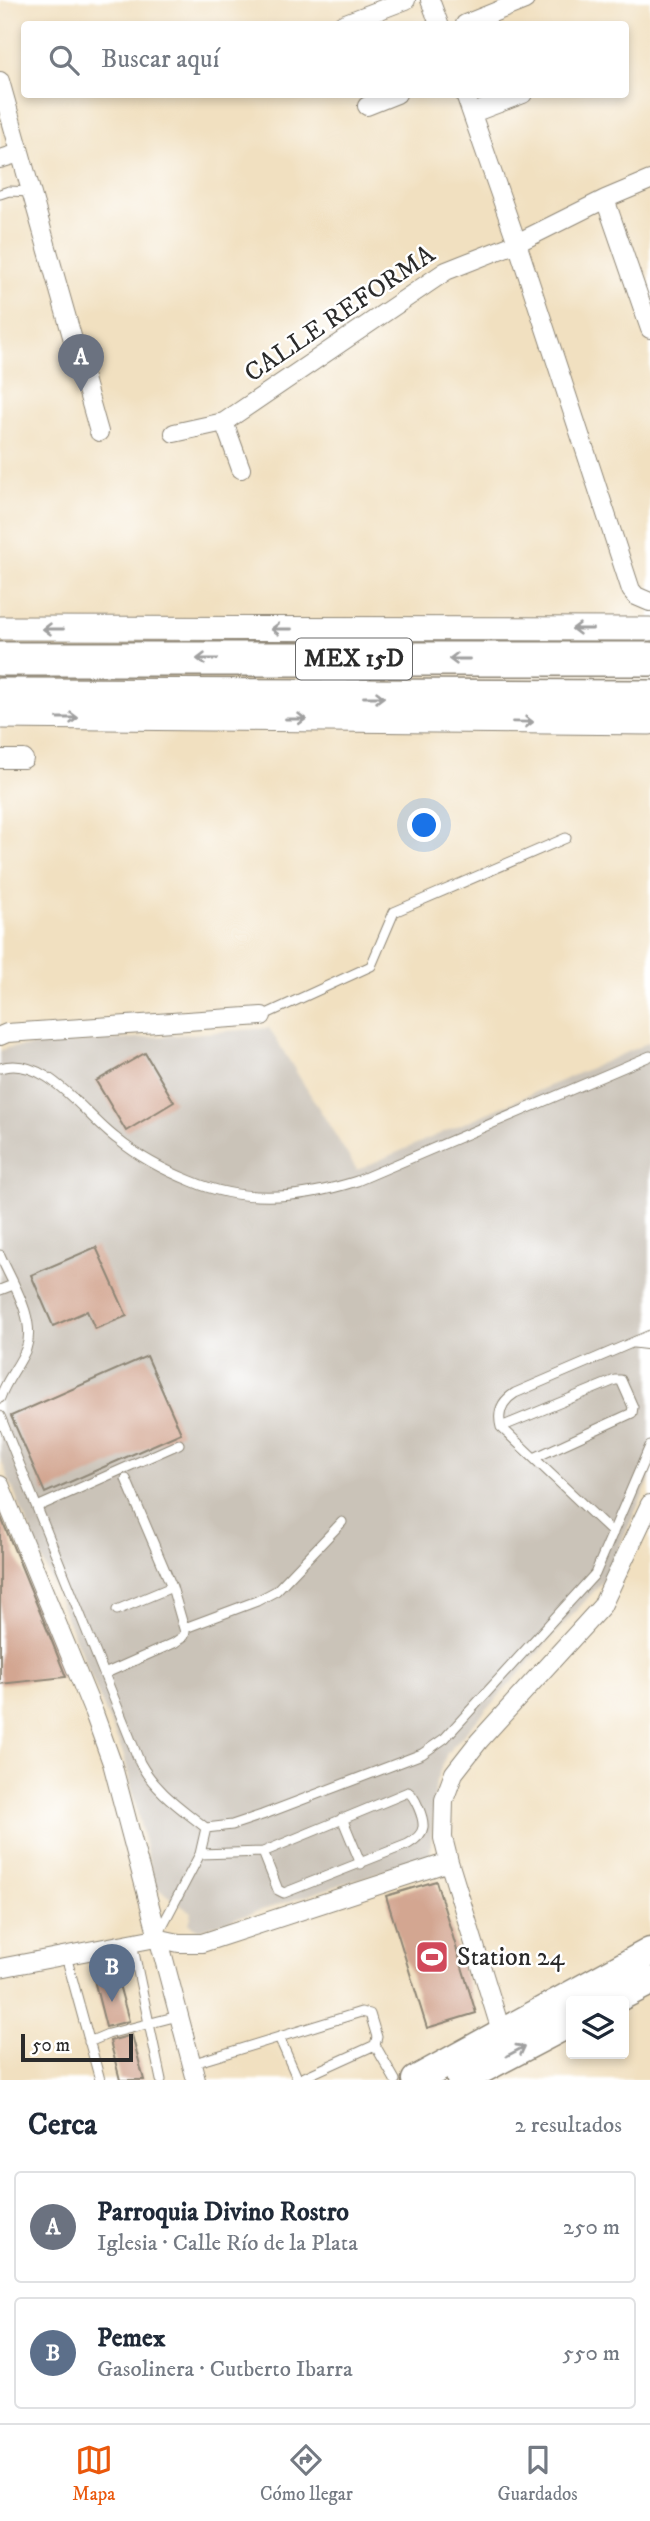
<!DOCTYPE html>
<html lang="es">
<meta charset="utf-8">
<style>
:root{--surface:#fff;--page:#f6f6f7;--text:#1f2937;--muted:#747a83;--line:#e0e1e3;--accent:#ea580c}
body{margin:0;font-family:"IM FELL DW Pica",serif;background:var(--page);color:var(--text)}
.controls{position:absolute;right:21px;bottom:21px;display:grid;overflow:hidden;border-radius:7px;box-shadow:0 4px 10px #0003}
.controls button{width:63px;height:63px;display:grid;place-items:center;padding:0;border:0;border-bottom:2px solid var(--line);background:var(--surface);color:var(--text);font:35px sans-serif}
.scale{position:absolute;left:21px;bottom:18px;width:112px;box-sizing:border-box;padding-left:7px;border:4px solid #2b2b2b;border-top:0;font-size:19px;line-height:24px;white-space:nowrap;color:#2b2b2b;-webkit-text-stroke:5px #fff;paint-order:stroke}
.you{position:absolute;left:425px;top:826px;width:24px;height:24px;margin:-18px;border:5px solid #fff;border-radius:50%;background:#1a73e8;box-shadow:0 0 0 10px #1a73e833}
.badge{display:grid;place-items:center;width:46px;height:46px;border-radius:50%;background:var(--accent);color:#fff;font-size:23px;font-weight:700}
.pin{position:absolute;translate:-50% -58px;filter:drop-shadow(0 2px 4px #0008)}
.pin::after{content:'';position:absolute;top:37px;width:24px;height:21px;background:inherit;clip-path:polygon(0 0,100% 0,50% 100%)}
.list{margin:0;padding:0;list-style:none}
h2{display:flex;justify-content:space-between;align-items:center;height:91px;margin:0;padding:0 28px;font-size:30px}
h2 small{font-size:23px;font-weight:400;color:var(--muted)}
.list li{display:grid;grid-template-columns:46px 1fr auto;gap:21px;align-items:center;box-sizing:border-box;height:112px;margin:0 14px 14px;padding:0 14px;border:2px solid var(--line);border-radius:7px}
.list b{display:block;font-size:26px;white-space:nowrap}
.list p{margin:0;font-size:23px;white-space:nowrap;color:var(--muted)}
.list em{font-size:23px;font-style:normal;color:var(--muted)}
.icon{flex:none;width:38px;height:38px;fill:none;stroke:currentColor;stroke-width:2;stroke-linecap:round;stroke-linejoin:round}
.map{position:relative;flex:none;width:650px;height:2080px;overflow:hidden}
.search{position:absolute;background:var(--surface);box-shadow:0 4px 10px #0003;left:21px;right:21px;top:21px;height:77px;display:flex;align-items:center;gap:18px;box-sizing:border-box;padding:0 24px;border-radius:7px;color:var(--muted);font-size:26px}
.sheet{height:343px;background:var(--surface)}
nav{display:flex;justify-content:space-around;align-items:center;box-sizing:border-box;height:98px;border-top:2px solid var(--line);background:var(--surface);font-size:19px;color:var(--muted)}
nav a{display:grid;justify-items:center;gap:4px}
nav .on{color:var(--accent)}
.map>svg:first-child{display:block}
</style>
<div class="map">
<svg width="650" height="2080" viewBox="0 0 650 2080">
<rect width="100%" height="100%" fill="#fff"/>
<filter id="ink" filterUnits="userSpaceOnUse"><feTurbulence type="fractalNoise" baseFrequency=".0143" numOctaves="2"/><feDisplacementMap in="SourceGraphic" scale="14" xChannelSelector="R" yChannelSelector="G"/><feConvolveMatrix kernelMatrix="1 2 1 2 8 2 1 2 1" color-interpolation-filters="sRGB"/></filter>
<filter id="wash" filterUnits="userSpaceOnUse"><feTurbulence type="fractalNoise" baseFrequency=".00686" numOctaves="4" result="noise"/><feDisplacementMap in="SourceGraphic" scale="28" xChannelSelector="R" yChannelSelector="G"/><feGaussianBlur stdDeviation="1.57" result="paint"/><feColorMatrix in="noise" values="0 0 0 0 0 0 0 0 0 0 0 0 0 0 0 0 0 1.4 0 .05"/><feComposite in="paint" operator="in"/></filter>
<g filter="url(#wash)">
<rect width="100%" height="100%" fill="#f1e0c0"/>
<!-- industrial -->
<path fill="#cac3b8" d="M269,1028L357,1170L650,1042V1479L605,1579L447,1753L436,1781L430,1856L199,1930L189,1924L192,1912L155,1887L124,1756L0,1458V1051L7,1048Z"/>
<g id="blocks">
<!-- building -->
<path fill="#d3a691" d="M145,1053L174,1102L126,1131L96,1081Z
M96,1247L127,1316L95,1329L87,1311L53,1326L31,1275Z
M147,1356L181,1433L45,1493L11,1416Z
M0,1515L49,1634L66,1677L0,1684Z
M436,1881L476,2013L427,2028L386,1896Z
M115,1970L129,2021L106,2027L93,1976Z
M132,2035L144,2080H120L110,2041Z"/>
</g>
</g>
<g filter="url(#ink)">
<use href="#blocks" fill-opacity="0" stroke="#8e8676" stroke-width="2"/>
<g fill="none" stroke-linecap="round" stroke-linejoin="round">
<defs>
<path id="service" d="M0,194L9,191L31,192
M262,1016L371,966L394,912L566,838
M0,1068C46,1054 84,1115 117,1139C138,1156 166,1171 191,1181C244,1204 304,1198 357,1181L650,1056
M0,1255C11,1281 37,1319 26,1349C19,1366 6,1380 0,1398
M0,1290L13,1285
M634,1343L650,1345
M0,1416L140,1763C156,1792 181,1808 206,1828L232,1825L262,1815L422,1754L445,1738L595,1574L650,1446
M501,1427L615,1380H621L633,1407L632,1413L534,1458
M37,1507L179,1444
M613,1533L501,1427C497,1412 502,1401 515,1393L650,1335
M117,1610L172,1587
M185,1628L257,1601L276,1591L342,1522
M104,1674L174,1643L184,1636L185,1632L172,1587L126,1479
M342,1818L361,1864
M200,1854L263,1852L408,1792C415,1796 424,1818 423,1827C422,1835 415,1840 408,1844L284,1893L278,1890L263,1852
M158,1934L200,1854L206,1828
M132,1943L161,2080
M66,1956L100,2080
M279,2037L298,2080
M89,2042L108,2034L178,2016
M375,2045L395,2080
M191,2064L361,2012L370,2014L377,2037L375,2045L298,2080"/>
<path id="minor" d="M430,0L439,24
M343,24L406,0
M465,24L525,0
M0,81L99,432
M465,94L517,243L631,590L636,596L650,602
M367,106L397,94
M473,113L523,94
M0,159L20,153
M605,199L650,329
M224,422L241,469
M174,433L224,422L446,271L517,243L605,199L650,180
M0,759H24
M0,1036L7,1033L262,1016
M0,1485L94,1713L112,1763L196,2080
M0,1968L156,1938L179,1943H202L449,1862
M502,2034L449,1862L443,1838L444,1800L454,1773L479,1741L602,1606L650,1504"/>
<path id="tertiary" d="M0,628L650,629
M0,717L650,723"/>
<path id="primary" d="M611,2001L650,1981
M416,2080L650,1952
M461,2080L571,2022"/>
<path id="motorway" d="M0,659H650
M0,695L650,697"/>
</defs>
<!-- service casing -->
<use href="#service" stroke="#8e8676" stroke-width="11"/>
<!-- minor casing -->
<use href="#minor" stroke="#8e8676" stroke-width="20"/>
<!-- tertiary casing -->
<use href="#tertiary" stroke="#8e8676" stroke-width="25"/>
<!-- primary casing -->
<use href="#primary" stroke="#8e8676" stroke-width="31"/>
<!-- motorway casing -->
<use href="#motorway" stroke="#8e8676" stroke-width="36"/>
<!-- service -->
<use href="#service" stroke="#fff" stroke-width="9"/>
<!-- minor -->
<use href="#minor" stroke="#fff" stroke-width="18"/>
<!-- tertiary -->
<use href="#tertiary" stroke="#fff" stroke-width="23"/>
<!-- primary -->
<use href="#primary" stroke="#fff" stroke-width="28"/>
<!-- motorway -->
<use href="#motorway" stroke="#fff" stroke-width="33"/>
</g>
<!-- one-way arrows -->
<defs><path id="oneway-shaft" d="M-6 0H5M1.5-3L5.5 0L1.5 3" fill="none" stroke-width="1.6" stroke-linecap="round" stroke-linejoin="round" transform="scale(1.75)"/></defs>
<g stroke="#a0a0a0">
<use href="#oneway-shaft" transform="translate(53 629) rotate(-180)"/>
<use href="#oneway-shaft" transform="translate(281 629) rotate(-180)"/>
<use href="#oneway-shaft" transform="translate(582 629) rotate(180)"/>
<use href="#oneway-shaft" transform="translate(207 659) rotate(180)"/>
<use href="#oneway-shaft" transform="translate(459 659) rotate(180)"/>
<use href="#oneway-shaft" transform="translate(374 697)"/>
<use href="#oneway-shaft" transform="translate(68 718)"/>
<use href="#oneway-shaft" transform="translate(296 719)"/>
<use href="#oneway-shaft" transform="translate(523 722) rotate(1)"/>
<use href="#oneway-shaft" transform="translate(516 2051) rotate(-28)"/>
</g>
</g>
<!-- icons -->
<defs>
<symbol id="stadium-square" viewBox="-11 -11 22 22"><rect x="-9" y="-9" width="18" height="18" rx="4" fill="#d1495b" stroke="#fff"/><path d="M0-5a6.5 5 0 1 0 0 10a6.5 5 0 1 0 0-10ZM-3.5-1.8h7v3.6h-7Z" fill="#fff"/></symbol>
</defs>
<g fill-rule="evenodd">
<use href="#stadium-square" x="413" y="1938" width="38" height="38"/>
</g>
<g text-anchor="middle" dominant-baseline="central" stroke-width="5" stroke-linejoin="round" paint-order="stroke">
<!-- shield labels -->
<rect fill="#fff" stroke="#6b6b6b" stroke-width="2" x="296" y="638.5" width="116" height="41" rx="5"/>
<g font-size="24" font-weight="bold" fill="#2b2b2b">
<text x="354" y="659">MEX 15D</text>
</g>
<!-- street labels -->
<g font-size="26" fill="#2b2b2b" stroke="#fff">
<text transform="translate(340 314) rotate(-34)">CALLE REFORMA</text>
</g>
<!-- poi labels -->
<g font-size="26" fill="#2b2b2b" stroke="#fff" text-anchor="start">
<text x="457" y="1957">Station 24</text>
</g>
</g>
</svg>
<div class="controls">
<button><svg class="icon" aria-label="layers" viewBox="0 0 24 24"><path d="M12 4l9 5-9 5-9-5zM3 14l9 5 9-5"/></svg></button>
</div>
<div class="scale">50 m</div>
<div class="you"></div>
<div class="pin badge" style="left:81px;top:392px;background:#6b7280">A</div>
<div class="pin badge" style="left:112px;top:2002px;background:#5c6f8a">B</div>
<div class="search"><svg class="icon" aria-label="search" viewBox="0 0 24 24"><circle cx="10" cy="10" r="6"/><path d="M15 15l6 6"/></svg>Buscar aquí</div>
</div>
<section class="sheet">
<h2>Cerca<small>2 resultados</small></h2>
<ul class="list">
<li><span class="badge" style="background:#6b7280">A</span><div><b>Parroquia Divino Rostro</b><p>Iglesia · Calle Río de la Plata</p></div><em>250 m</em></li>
<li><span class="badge" style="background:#5c6f8a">B</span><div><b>Pemex</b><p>Gasolinera · Cutberto Ibarra</p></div><em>550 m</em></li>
</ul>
</section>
<nav>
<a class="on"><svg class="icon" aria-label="map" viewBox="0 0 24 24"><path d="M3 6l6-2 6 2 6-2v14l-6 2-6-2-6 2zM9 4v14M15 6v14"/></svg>Mapa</a>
<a><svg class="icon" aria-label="directions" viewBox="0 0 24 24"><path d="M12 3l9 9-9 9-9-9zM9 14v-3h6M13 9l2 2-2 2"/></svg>Cómo llegar</a>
<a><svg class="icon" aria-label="saved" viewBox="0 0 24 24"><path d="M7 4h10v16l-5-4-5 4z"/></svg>Guardados</a>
</nav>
